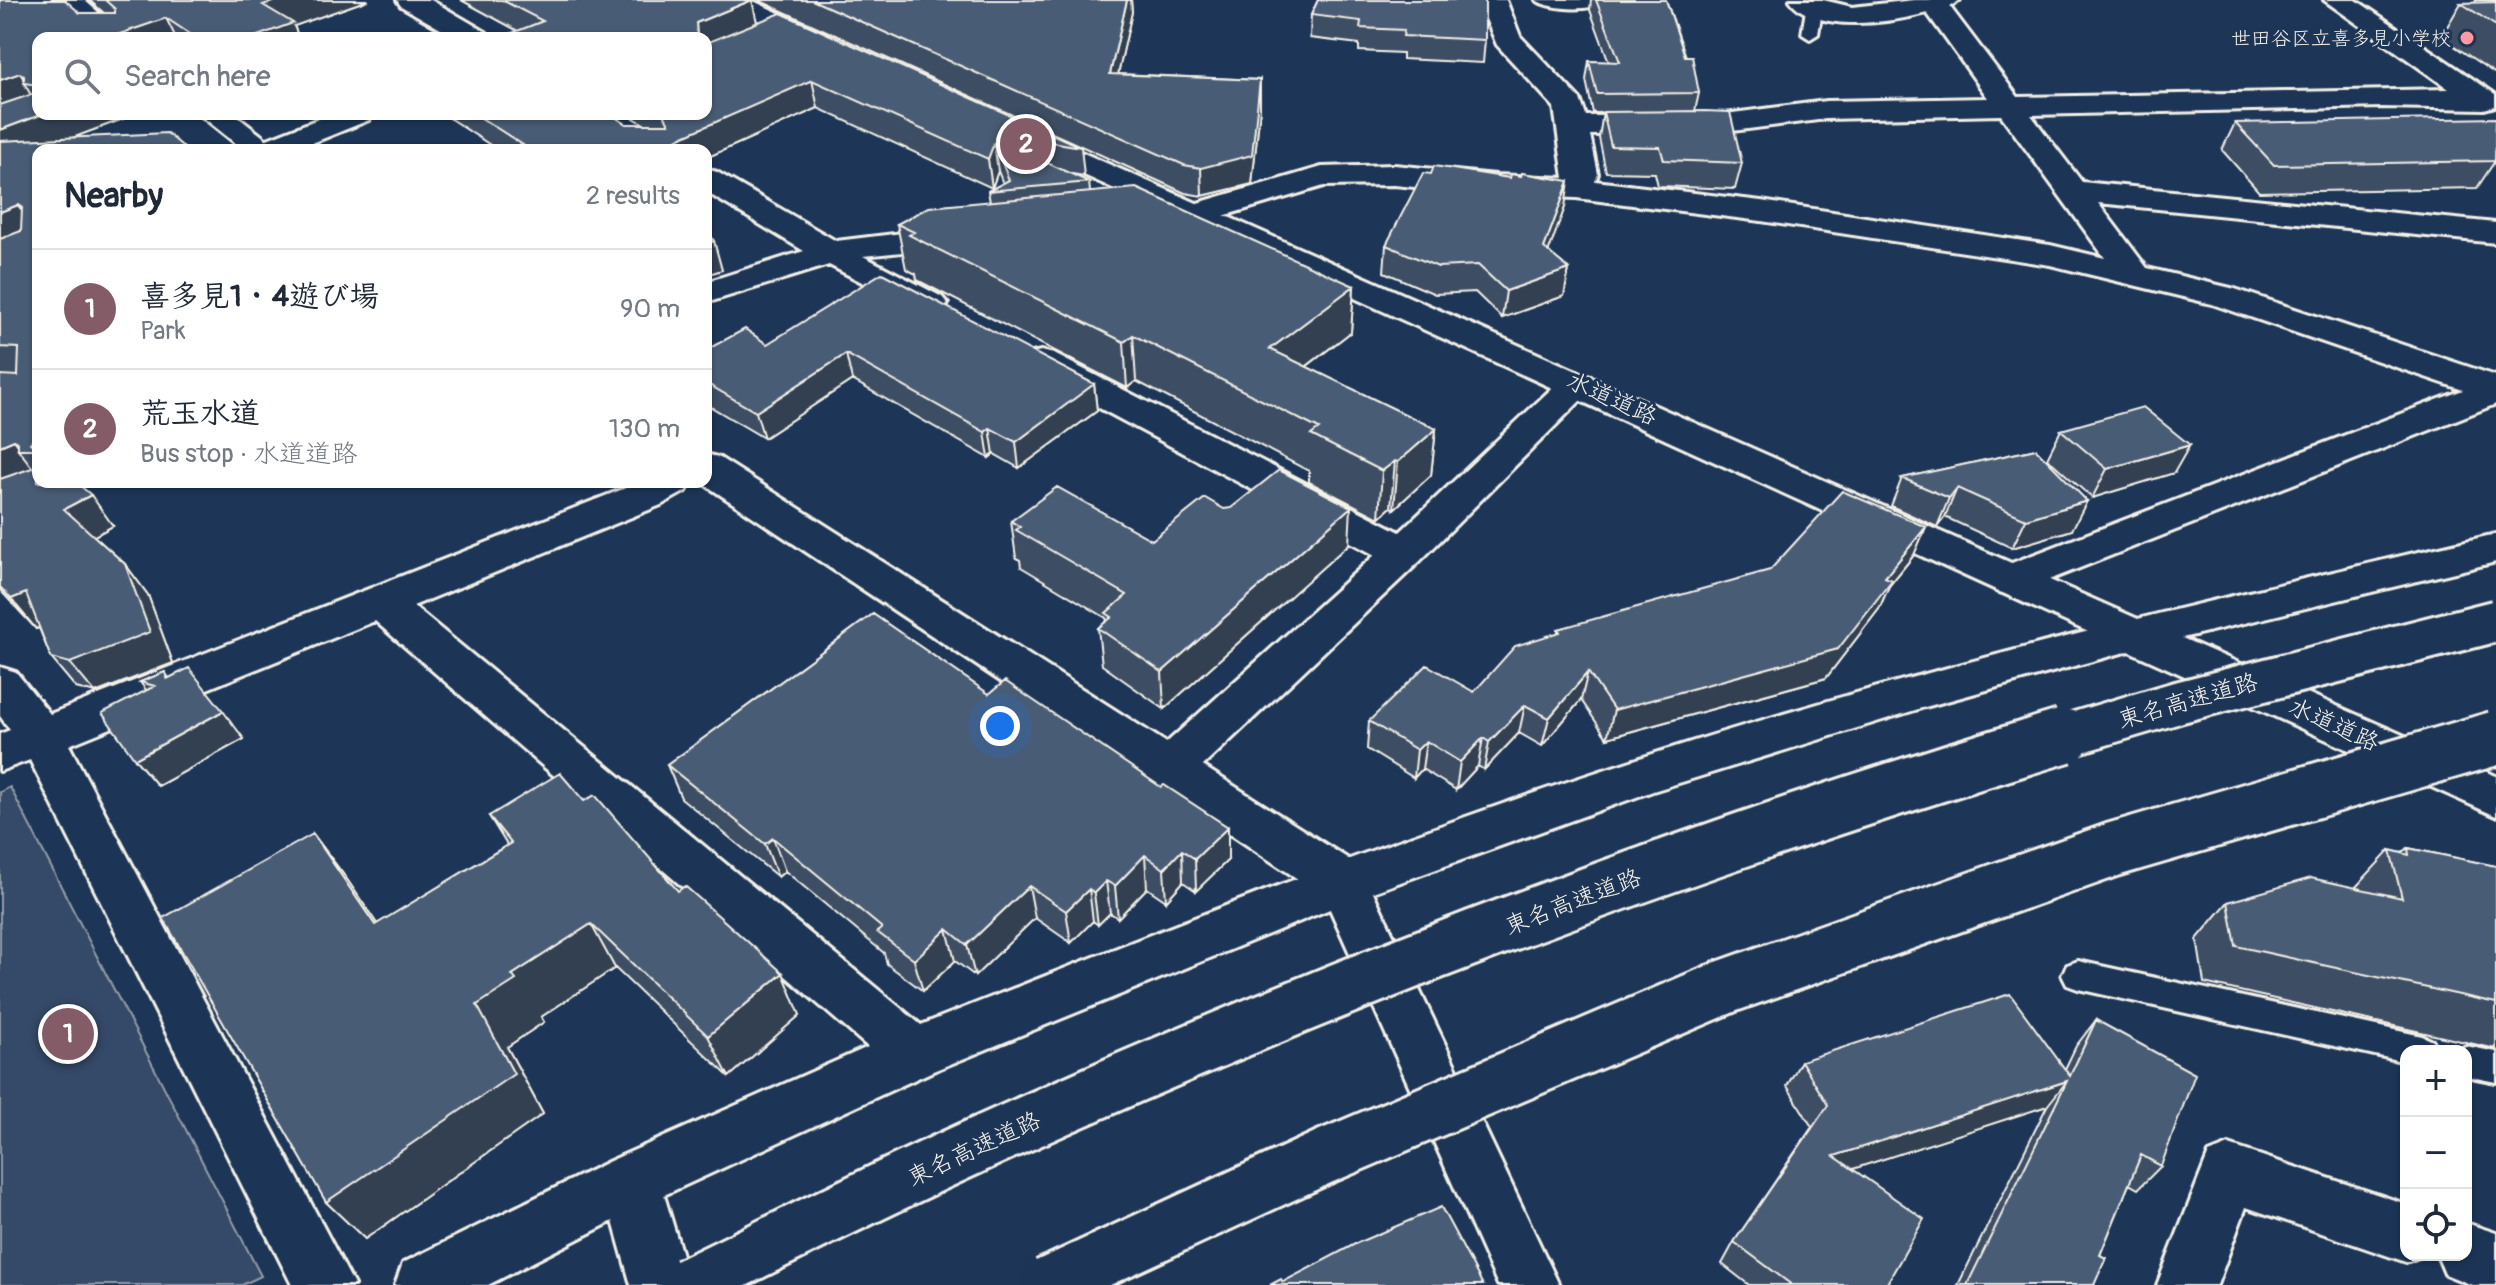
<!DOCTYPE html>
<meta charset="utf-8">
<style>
:root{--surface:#fff;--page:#f2f2f3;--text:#1f2937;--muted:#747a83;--line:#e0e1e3;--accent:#845c67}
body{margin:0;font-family:Pangolin,"Klee One",sans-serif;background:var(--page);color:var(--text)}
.controls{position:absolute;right:24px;bottom:24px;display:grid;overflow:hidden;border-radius:16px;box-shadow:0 2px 6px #0004}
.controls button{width:72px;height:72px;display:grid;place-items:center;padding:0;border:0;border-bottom:2px solid var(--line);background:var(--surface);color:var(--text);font:40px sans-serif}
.you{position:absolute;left:1000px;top:726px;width:28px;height:28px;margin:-20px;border:6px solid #fff;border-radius:50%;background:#1a73e8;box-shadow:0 0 0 12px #1a73e833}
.badge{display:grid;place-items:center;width:52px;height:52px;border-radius:50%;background:var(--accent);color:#fff;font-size:26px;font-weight:700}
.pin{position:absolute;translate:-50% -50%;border:4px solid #fff;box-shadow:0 2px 8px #0006}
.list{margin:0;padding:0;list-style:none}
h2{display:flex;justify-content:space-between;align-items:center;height:104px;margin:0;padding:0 32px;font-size:34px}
h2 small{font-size:26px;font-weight:400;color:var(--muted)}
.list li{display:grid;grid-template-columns:52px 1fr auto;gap:24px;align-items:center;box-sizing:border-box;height:120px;padding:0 32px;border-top:2px solid var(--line)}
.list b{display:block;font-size:30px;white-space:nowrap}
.list p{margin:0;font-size:26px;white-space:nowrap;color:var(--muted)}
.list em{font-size:26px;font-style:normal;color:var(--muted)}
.icon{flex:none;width:44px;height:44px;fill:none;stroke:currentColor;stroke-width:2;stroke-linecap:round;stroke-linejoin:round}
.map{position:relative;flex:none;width:2496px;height:1285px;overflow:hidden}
.search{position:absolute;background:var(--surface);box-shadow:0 2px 6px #0004;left:32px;top:32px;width:680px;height:88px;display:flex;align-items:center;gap:20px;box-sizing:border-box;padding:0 28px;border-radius:16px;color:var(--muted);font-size:30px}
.panel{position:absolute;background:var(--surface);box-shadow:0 2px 6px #0004;left:32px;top:144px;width:680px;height:344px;border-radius:16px}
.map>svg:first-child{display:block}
</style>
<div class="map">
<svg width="2496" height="1285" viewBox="0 0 2496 1285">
<rect width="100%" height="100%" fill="#1d3557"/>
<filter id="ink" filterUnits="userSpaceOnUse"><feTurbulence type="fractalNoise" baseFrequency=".0125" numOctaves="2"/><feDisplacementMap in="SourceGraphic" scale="16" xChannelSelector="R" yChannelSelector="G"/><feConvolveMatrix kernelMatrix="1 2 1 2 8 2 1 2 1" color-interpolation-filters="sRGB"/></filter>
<g filter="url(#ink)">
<!-- green -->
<path fill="#354a67" stroke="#949ea8" stroke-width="2" d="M10,787L261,1276L242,1285H0V792Z"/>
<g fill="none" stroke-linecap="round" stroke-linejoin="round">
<defs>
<path id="service" d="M1536,0H1598L1600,3C1589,12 1547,9 1536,0Z
M1814,5L1822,10L1818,34L1810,39L1802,34L1806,10Z
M2078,961L2422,1036L2433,1041L2438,1051H2406V1062L2078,989L2067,985L2062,975L2067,965Z
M2466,1046L2496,1052V1082L2466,1076V1051H2454Z"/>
<path id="minor" d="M397,0H431L486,32L490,38H456L401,6Z
M1478,0H1506L1520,36L1580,99L1586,116L1717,115L1826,101L1988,98L1927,13C1892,22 1815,35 1790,0H1823L1852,7L1914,0H1960L1950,7L2018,97L2449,89L2324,0H2356L2495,94V106L2484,109L2382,107L2031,115L2082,182L2496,223V243L2098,203L2147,268L2235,289L2496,376V404L2011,595L1996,591L1990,580L1996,569L2463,390L2212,304L2050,265L1761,221L1576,198L1496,195L1394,185L1324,186L1196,224L1153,228L1141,225L1137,218L1141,211L1194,204L1322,167L1394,165L1496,175L1564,178L1554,107L1497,45ZM2001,115L2105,258L2050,245L1761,201L1595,181L1598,174L1590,135L1717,133L1826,119Z
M331,114H373L369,120L295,150H252L257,143Z
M706,169L717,172L836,241L961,226L973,229L978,236L973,243L961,246L863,256L942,297L948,304L942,311L930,315L918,311L829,265L706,303V282L804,251L706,192Z
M1041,351L1054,354L1400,532L1565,376L1578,373L1591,376L1597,384L1419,562L1187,781L1170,787L1153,781L1146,768L1153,755L1375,555L1028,370L1023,362L1028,354Z
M641,482H692L686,491L661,505L413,606L921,1025C1158,932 1394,837 1637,759C1919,668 2207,601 2496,534V562L2182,638L2496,776V816L2129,651L1925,707L1653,791L1373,892L1559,1285H1498L1330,909L933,1071L664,1195L691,1285H631L613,1221L488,1285H395L403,1263L610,1161L868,1047L375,621L69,745L354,1285H292L30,760L0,771V734L10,730L0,716V667L16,672L50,714Z
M2229,1145L2406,1204V1255H2424L2406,1262L2246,1207L2217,1285H2157L2209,1153Z
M2466,1223L2496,1233V1285H2472L2445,1274L2437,1255H2466Z"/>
<path id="tertiary" d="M53,0H84L128,38H97Z
M199,114H234L280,150H244Z
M706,454L720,458L1361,867L1368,882L1361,897L1343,903L1325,897L701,482H706Z"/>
<path id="primary" d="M715,0H751L831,37L835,43L831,49L821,51L811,49L719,6Z
M1029,129L2147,623L2154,634L2147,645L2132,650L2117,645L1018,145L1014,138L1018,131Z"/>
</defs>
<!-- service casing -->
<use href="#service" stroke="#f4f1e8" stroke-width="6"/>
<!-- minor casing -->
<use href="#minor" stroke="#f4f1e8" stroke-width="6"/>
<!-- tertiary casing -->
<use href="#tertiary" stroke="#f4f1e8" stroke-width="6"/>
<!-- primary casing -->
<use href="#primary" stroke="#f4f1e8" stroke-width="6"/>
<!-- service -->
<use href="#service" fill="#1d3557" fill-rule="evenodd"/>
<!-- minor -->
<use href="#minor" fill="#1d3557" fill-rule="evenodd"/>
<!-- tertiary -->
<use href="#tertiary" fill="#1d3557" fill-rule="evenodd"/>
<!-- primary -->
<use href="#primary" fill="#1d3557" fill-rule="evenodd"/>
<defs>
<path id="motorway-bridge-far1" d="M2058,738L2179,702L2496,621"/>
<path id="motorway-bridge" d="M687,1285C781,1240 874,1192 969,1149C1323,987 1691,848 2064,736
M1047,1285L1324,1157L1725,987L2115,849L2496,738"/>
</defs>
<!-- motorway-bridge-far1 casing -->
<use href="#motorway-bridge-far1" stroke="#f4f1e8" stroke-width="47" stroke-linecap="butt"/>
<!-- motorway-bridge casing -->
<use href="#motorway-bridge" stroke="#f4f1e8" stroke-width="59" stroke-linecap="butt"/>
<!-- motorway-bridge-far1 -->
<use href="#motorway-bridge-far1" stroke="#1d3557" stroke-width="41"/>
<!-- motorway-bridge -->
<use href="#motorway-bridge" stroke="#1d3557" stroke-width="53"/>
</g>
<!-- wall -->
<path fill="#3e4e64" stroke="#f4f1e8" stroke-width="2" d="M0,0L80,13H104L89,0H368L294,26L299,38H38V114H120L123,119L38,150V482L113,526L94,536L125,564L148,595L173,663L95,693L76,688L51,658L39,628L36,629L0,590Z
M461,0H751L757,22L1081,147L1084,176L1072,174L1089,182L1090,192L1354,286L1351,332L1306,367L1436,429L1431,475L1394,509L1391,507L1379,518L1309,482V471L1136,381L1127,388L917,280L916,274L906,269L897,224L990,202L988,191L1003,184L998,171L992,188L818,108L706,158V150H498L443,114H610L626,124H644L627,114H706L518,31Z
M758,0H1131L1132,12L1118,74L1260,80V108L1252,184L1202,196L1185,193Z
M1318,0L1485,40L1483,63L1402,59V53L1359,51V44L1310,38L1311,15Z
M1591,0H1666L1699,93L1695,111L1742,163L1735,189L1658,186L1655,173L1606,172L1599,138L1603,113H1593L1586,80L1589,61L1609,62L1590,10Z
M2476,0H2496V74L2441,37L2461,3H2475Z
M2235,123L2495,161L2477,188L2259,192L2222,150Z
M1565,207L1548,252L1569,269L1564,296L1502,318L1475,292L1435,294L1384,272L1386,245Z
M767,344L1094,384L1097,411L1019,468L994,454L989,458L852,380L764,438L706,404V350Z
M2061,430L2174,473L2092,498L2047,458Z
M2036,449L2072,530L2012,548L1945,517L1937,527L1891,506L1902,478Z
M1224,509L1349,544L1164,709L1102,665L1098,628L1107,621L1106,618L1021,567L1020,560L1016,558L1011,521L1152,540Z
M1914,555L1889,586L1879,609L1826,678L1607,738L1581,700L1542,746L1519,733L1484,770L1478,766L1456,790L1422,769L1414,778L1367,749L1369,721L1474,692L1558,633V629Z
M873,614L1228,860L1196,891L1183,882L1166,901L1147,888L1118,918L1110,913L1098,925L1093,921L1071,943L1035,918L975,976L955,961L923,991L887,964L884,953L785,871L778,877L681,798L667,765Z
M165,672L169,678L244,739L158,786L135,759L146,690L140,682Z
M584,801L678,891L800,1015L729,1077L615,968L541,1017L544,1022L507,1047L543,1114L365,1239L326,1202L313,834L346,878L377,924L507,845L489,816Z
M2408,848L2496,866V1049L2204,983L2197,939L2228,902L2355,888L2390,850L2402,853Z
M2096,1020L2161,1166L2138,1189L2129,1184L2100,1255L2094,1285H1958L2047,1106L1852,1169L1886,1285H1749L1722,1264L1734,1242L1812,1127L1787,1086L1801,1061L2065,1069L2076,1046Z"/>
<!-- shaded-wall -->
<path fill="#324051" stroke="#f4f1e8" stroke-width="2" d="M278,0H368L294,26L299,38H252L263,5Z
M752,0L758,27L706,49V38H697L696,23Z
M1127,0H1131L1132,12L1112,102L1110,74Z
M166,18L176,38H108Z
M20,73L26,83H24L35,102L0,114V80Z
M812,80L818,108L706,158V150H657L656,148Z
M1260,80V108L1252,184L1202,196L1201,168Z
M43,114H120L123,119L0,165V130Z
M994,143L998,171L992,188L988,159Z
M1569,181L1565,207L1540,275L1544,248Z
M18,205L37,234L0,248V212Z
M714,241L722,270L706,275V243Z
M1569,269L1564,296L1502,318L1506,291Z
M1354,286L1351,332L1269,395L1270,349Z
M1133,335L1136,381L1127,388L1124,342Z
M846,354L852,380L764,438L756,412Z
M1094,384L1097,411L1019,468L1016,442Z
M990,428L994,454L989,458L985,432Z
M1436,429L1431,475L1394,509L1398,462Z
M38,435V450L30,443Z
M14,440L21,449H18L35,471L0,486V446Z
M2190,445L2174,473L2092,498L2107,469Z
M1395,461L1391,507L1379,518L1382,471Z
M1957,488L1945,517L1937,527L1949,498Z
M91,495L113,526L87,540L64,509Z
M2087,501L2072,530L2012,548L2026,519Z
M1351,507L1349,544L1164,709L1162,672Z
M1926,527L1914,555L1889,586L1879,609L1826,678L1607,738L1614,710L1885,577Z
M125,564L148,595L173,663L95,693L70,663Z
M26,593L50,623L36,629L11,599Z
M1588,672L1581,700L1542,746L1549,718Z
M1525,705L1519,733L1484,770L1489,742Z
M223,711L244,739L158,786L135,759Z
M1483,738L1478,766L1456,790L1460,762Z
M1426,741L1422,769L1414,778L1417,750Z
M1228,827V860L1196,891L1195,859Z
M313,834L346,878L407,968L375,925Z
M773,838L785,871L778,877L765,844Z
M1182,850L1183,882L1166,901L1164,869Z
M1145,855L1147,888L1118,918L1115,886Z
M1106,881L1110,913L1098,925L1094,893Z
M1029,886L1035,918L975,976L967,945Z
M1089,889L1093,921L1071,943L1066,911Z
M591,924L615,968L541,1017L544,1022L507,1047L543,1114L365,1239L326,1202L477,1005L512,975Z
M947,929L955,961L923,991L914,960Z
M783,973L800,1015L729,1077L708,1036Z
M2067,1081L2047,1106L1819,1180L1834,1156Z"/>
<!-- building -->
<path fill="#485b74" stroke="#f4f1e8" stroke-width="2" d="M0,0H65L80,13H115V9L105,0H278L263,5L293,23L252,38H196L166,18L108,38H38V85L24,83V76L20,73L0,80Z
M502,0H752L696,23L697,38H499L543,21Z
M812,0H1127L1110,74L1260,80L1252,155L1201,168L1184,165Z
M1318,0H1485V40L1403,36L1404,30L1360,28L1361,21L1311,15Z
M1596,0H1666L1685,56H1692L1699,93L1597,94L1589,61L1620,62Z
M2496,2V26L2461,3Z
M781,13L1081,147L997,133L995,139L1089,182L988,191L1009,180L994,143L988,159L812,80L656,148L657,150H510L523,145L475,114H610L626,124H669L664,114H706V43Z
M38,86V114H43L0,130V105L33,94Z
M1705,111L1730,112L1742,163L1664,160L1660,147L1611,146L1603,112Z
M2496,118L2495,161L2274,165L2235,123Z
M167,133L187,150H38V435L30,443L37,449H18V443L14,440L0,446V375L18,376L19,348L0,347V239L21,231L22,208L18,205L0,212V141Z
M1434,166L1510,178L1511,174L1521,176L1522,173L1569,181L1544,248L1569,269L1506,291L1478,265L1438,267L1386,245L1423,173L1431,174Z
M1136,188L1354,286L1270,349L1436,429L1398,462L1395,461L1382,471L1311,435L1319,429L1133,335L1124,342L909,235L914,232L897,224L929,207Z
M706,228L714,241L706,243Z
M882,273L1094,384L1016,442L990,428L985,432L846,354L756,412L706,383V350L745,329L767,344Z
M2143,407L2190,445L2107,469L2061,430Z
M2036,449L2087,501L2026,519L1957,488L1949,498L1902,478Z
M38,466V482H76L91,495L64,509L125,564L150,632L70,663L51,658L26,593L11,599L0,587V479Z
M1279,470L1351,507L1162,672L1098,628L1112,617L1106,613L1127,595L1016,530L1020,527L1011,521L1057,487L1152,540L1205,498L1224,509L1231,508Z
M1842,491L1926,527L1885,577L1892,580L1838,649L1614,710L1588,672L1549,718L1525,705L1489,742L1483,738L1460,762L1426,741L1417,750L1369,721L1427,665L1474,692L1515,646L1560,632L1558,629L1770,570Z
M873,614L989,694L1005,681L1161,787L1164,785L1228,827L1195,859L1182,850L1164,869L1145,855L1115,886L1106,881L1094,893L1089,889L1066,911L1029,886L967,945L947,929L914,960L877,932L882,928L773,838L765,844L667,765Z
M189,668L223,711L135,759L102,713L155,686L140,682L165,672L167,679Z
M560,773L584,801L595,795L678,891L685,886L783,973L708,1036L591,924L512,975L516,980L477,1005L514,1074L326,1202L163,918L313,834L375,925L511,843L489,816Z
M2408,848L2496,866V1003L2236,946L2228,902L2311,878L2402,898L2390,850L2409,855Z
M2010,994L2070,1076L2096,1020L2195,1074L2161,1166L2141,1155L2100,1255L2106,1258L2094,1285H1967L2067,1081L1834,1156L1924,1219L1886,1285H1792L1734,1242L1828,1105L1801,1061Z
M1441,1207L1483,1285H1270L1281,1279L1283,1282L1357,1243Z"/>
</g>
<!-- markers -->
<circle fill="#ff9aa2" stroke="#1d3557" stroke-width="3" cx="2467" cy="38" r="8"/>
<g text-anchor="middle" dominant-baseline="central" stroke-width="6" stroke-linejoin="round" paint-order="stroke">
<!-- far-poi labels -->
<g font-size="20" fill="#f4f1e8" stroke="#1d3557" text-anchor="end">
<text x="2451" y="38">世田谷区立喜多見小学校</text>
</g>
<!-- street labels -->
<g font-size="24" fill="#f4f1e8" stroke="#1d3557">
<text transform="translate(1612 399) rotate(24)">水道道路</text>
<text transform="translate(2188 701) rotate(-16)">東名高速道路</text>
<text transform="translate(2334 725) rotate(24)">水道道路</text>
<text transform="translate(1573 902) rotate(-21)">東名高速道路</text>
<text transform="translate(974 1149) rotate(-25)">東名高速道路</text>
</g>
</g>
</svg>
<div class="controls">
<button>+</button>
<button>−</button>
<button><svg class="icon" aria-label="locate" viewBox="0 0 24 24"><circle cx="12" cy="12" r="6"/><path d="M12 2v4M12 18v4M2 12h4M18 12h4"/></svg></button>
</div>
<div class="you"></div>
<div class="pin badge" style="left:68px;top:1034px">1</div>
<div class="pin badge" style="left:1026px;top:144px">2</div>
<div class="search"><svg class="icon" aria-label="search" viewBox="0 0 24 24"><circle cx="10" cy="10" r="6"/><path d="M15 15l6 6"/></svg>Search here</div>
<section class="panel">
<h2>Nearby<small>2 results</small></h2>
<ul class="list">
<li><span class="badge">1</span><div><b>喜多見1・4遊び場</b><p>Park</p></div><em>90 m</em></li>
<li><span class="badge">2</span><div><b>荒玉水道</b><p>Bus stop · 水道道路</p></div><em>130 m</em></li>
</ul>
</section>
</div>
